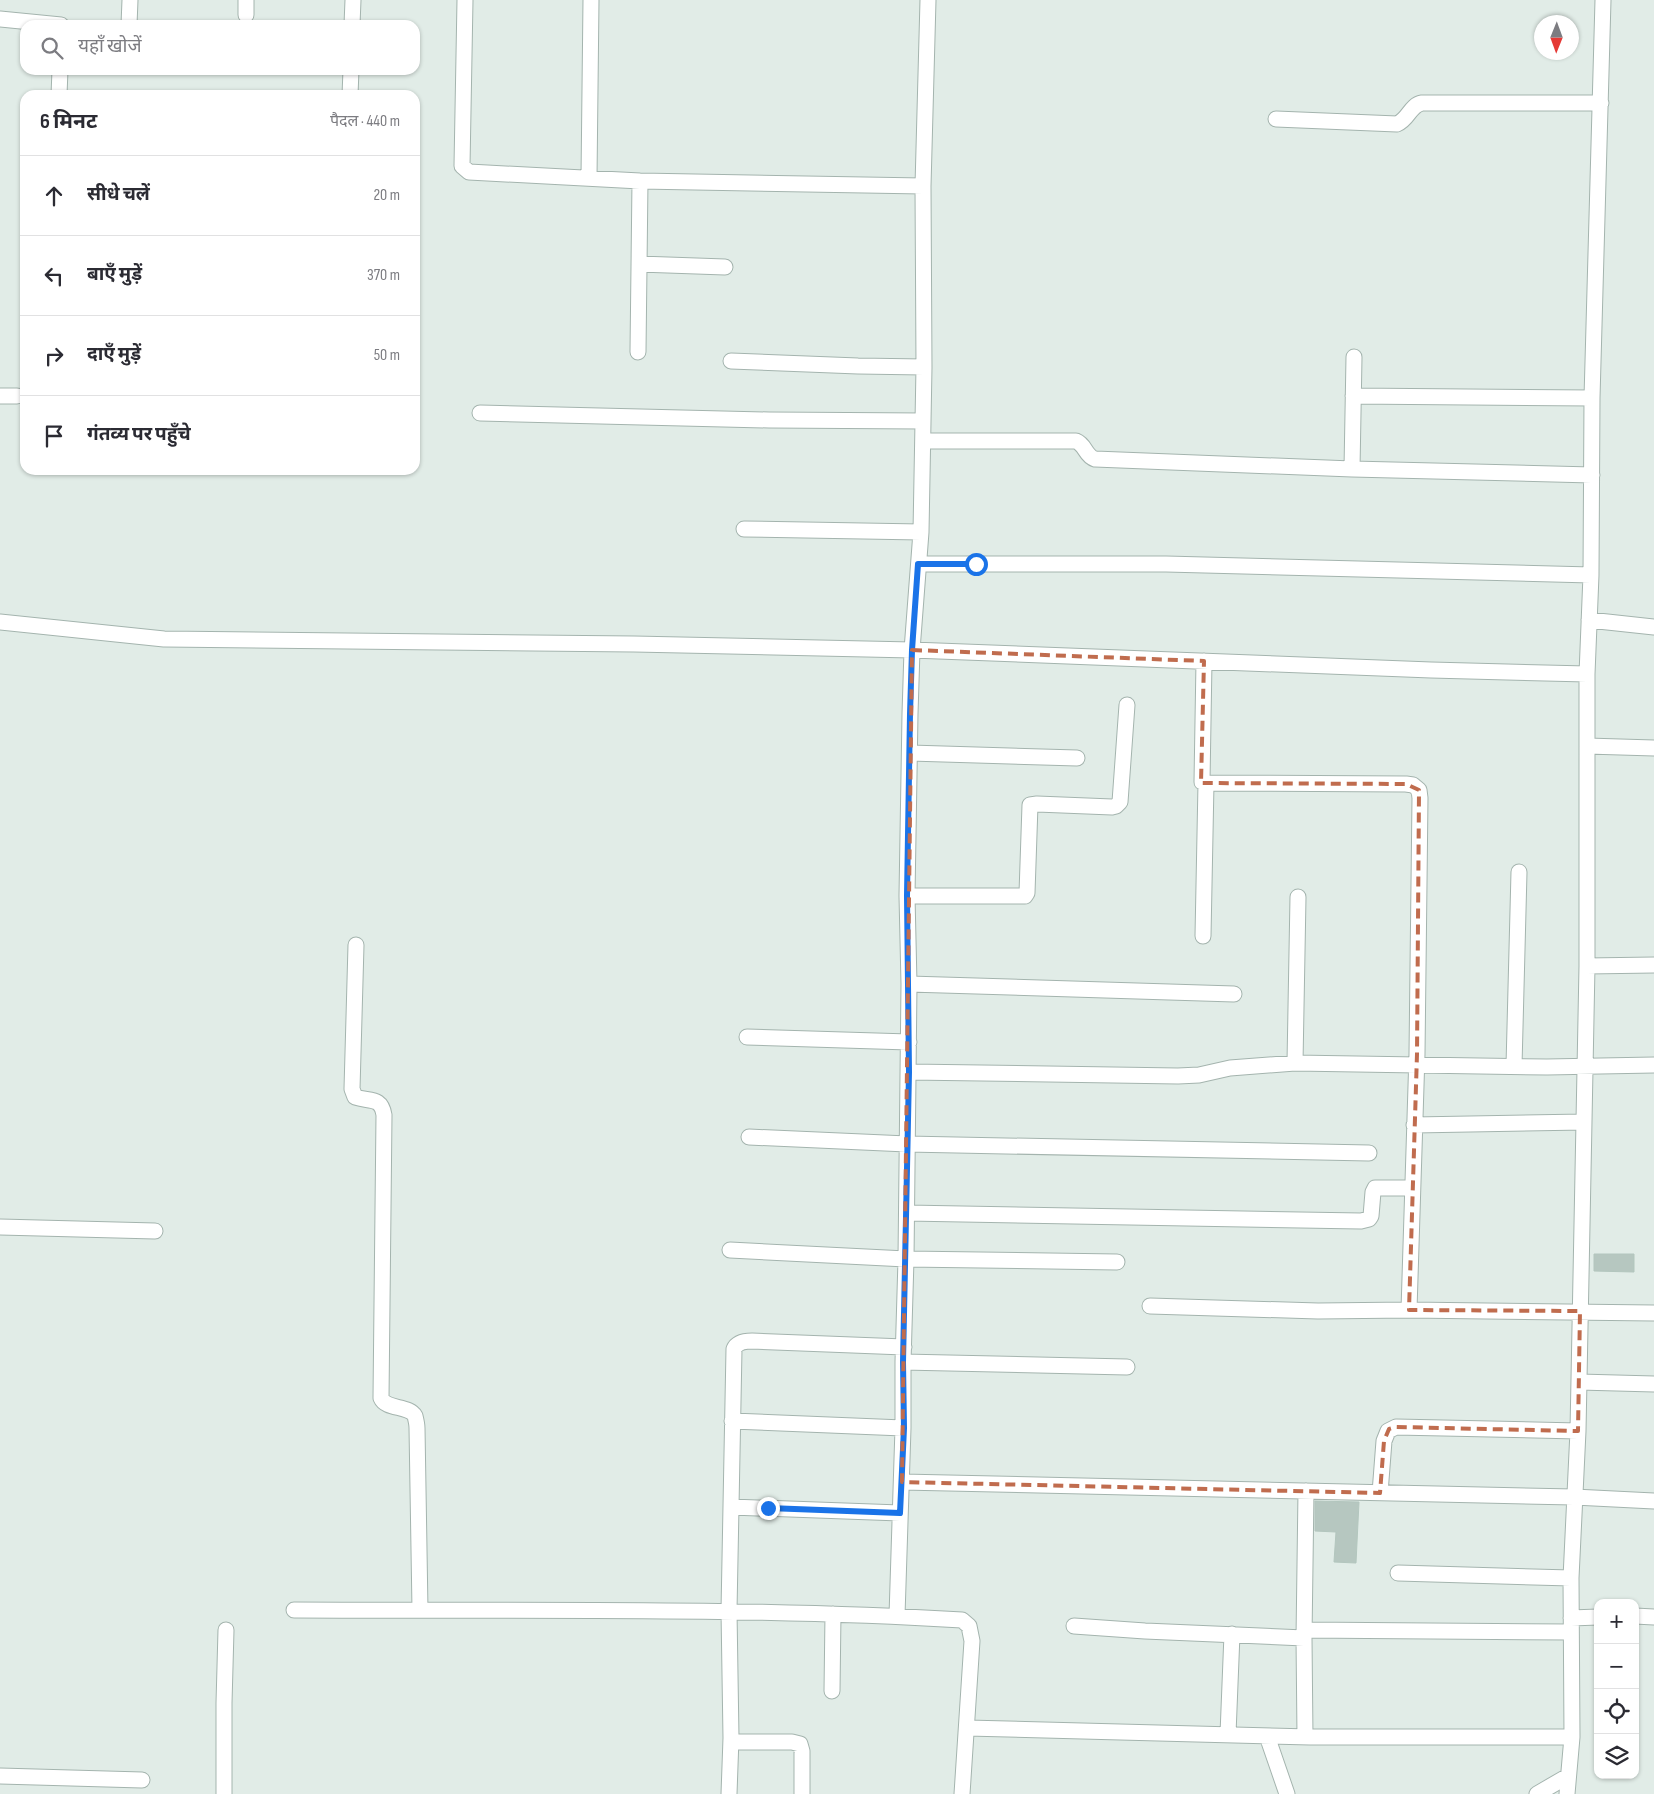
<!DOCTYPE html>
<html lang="hi">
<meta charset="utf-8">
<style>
:root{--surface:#fff;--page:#f7f7f7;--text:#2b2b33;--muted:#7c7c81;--line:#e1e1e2}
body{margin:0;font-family:"Sofia Sans Condensed","Noto Sans Devanagari",sans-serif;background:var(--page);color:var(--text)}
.controls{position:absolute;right:15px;bottom:15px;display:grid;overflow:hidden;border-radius:10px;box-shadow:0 1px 4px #0004}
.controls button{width:45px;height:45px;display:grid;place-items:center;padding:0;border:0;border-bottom:1px solid var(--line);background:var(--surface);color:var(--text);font:25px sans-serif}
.compass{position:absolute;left:1534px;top:15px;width:45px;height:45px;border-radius:50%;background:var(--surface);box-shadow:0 1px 4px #0004;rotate:181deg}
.stop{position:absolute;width:15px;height:15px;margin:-11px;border:4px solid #1a73e8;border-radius:50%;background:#fff}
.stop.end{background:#1a73e8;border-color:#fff;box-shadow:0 1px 5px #0008}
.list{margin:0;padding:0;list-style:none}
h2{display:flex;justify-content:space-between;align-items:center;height:65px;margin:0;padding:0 20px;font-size:21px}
h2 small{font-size:16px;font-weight:400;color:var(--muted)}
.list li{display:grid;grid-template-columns:32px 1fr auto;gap:15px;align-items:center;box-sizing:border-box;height:80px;padding:0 20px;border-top:1px solid var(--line)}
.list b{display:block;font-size:19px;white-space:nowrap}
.list em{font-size:16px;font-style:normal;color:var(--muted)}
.icon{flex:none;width:28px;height:28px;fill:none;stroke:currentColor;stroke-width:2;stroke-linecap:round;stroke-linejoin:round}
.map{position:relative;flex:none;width:1654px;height:1794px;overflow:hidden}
.search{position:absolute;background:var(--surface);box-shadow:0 1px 4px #0004;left:20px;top:20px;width:400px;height:55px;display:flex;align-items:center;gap:12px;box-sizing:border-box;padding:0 18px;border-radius:15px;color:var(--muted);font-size:19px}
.panel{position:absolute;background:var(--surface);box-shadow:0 1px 4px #0004;left:20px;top:90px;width:400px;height:385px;border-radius:15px}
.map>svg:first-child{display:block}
</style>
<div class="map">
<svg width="1654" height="1794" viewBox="0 0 1654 1794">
<rect width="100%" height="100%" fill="#e1ece7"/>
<!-- building -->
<path fill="#b6c7c0" stroke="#b3c6be" d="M1594,1254H1634V1272L1594,1271Z
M1315,1501L1359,1502L1356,1563L1334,1562L1336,1532L1315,1531Z"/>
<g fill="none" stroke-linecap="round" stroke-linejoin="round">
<defs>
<path id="minor" d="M246,0V15
M465,0L462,166L469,172L640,181L923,186
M0,19L61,25
M129,25L130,0
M352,25L353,0
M59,95L60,70
M350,95L351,70
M1276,119L1397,124C1409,119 1410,105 1422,103H1601
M589,178L591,0
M639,264L725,267
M638,352L640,181
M731,361L858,366L924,367
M0,396H17
M1353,396L1592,398
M480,413L769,420L923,421
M923,441H1076C1086,445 1085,456 1095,459L1352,469L1592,475
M1352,469L1354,357
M744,529L921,532
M919,564H1166L1591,575
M1589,620L1654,627
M0,622L164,639L634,644L912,650L1431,670L1587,674
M1204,661L1202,782L1206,783L1406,784L1413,785L1419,790L1420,798L1417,1054L1409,1310
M1587,746L1654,748
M910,753L1077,758
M907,896H1025L1027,893L1030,805L1037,804L1112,807L1116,806L1120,802L1127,705
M1203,936L1206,783
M356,945L352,1089L355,1097C369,1102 381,1096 384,1115L381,1398C386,1410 409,1405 415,1416C416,1420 417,1425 417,1428L420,1610
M1587,966L1654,965
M909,984L1234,994
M747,1037L909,1042
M1295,1063L1298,897
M1514,1066L1519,872
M909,1072L1178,1076L1199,1075L1230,1068L1295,1063L1547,1067L1654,1065
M1414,1125L1584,1122
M749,1137L907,1144L1369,1153
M907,1213L1361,1221L1369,1219L1371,1216L1373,1192L1375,1188H1412
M0,1227L155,1231
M730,1250L906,1259L1117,1262
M1150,1306L1318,1311L1409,1310L1654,1313
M903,1362L1127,1367
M1579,1382L1654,1384
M732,1421L903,1428
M902,1482L1574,1497L1654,1501
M1380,1493L1384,1441L1388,1431L1396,1427L1578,1431
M731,1507L900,1513
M1398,1573L1571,1578
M294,1610C516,1611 739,1607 962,1620L969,1626L972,1641L962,1794
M897,1616L903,1428V1362L906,1259L909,984L907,896L910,714L912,650L921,532L924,367L923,186L928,0
M1635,1616L1654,1617
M1571,1618L1598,1617
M1074,1626L1145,1631L1304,1638
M1304,1630L1571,1632
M832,1691L833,1614
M967,1728L1310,1737H1572
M1228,1734L1232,1634
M1267,1736L1287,1794
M1305,1737L1304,1638L1306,1491
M731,1742H792L800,1744L802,1751V1794
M0,1776L142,1780
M224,1794V1703L226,1630
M729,1794L731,1738L729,1611L734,1349C737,1342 745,1341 752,1341L904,1347
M1537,1794L1568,1776
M1567,1794L1572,1737L1571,1578L1578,1431L1587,966V674L1591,575L1592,398L1603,0"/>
</defs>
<!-- minor casing -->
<use href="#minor" stroke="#a4b4ae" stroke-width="17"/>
<!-- minor -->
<use href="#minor" stroke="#fff" stroke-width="15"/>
</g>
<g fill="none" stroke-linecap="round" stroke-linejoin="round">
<!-- route -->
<path stroke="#1a73e8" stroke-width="6" d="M768,1508L900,1513L904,1428L903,1362L909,1072L907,896L910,714L912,650L918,564H976"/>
</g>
<!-- marked area -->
<path fill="none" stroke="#c06c4e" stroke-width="4" stroke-dasharray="10 6" stroke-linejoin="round" d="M912,650L1204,661L1201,783L1406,784L1419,790L1417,1054L1409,1310L1580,1311L1578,1431L1396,1427L1389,1429L1384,1441L1380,1493L902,1482Z"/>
</svg>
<div class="controls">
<button>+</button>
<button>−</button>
<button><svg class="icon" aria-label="locate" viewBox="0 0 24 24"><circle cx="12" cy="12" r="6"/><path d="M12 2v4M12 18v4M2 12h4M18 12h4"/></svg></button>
<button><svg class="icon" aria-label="layers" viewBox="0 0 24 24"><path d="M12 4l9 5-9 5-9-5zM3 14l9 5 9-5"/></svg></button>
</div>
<svg class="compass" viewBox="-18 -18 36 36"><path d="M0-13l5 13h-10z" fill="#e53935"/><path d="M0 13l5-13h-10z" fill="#7c7c81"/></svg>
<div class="stop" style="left:976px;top:564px"></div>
<div class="stop end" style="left:768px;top:1508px"></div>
<div class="search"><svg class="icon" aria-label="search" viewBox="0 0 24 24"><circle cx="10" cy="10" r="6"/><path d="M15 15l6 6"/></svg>यहाँ खोजें</div>
<section class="panel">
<h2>6 मिनट<small>पैदल · 440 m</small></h2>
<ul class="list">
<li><svg class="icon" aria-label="ahead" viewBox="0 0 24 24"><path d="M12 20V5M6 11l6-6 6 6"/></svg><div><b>सीधे चलें</b></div><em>20 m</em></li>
<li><svg class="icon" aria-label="left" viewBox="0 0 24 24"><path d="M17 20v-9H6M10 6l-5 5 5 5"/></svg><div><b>बाएँ मुड़ें</b></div><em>370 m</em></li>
<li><svg class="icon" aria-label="right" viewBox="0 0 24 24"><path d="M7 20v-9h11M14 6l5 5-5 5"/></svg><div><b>दाएँ मुड़ें</b></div><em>50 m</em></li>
<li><svg class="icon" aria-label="arrive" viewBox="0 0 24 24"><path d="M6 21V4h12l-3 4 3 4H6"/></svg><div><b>गंतव्य पर पहुँचे</b></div></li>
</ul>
</section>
</div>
